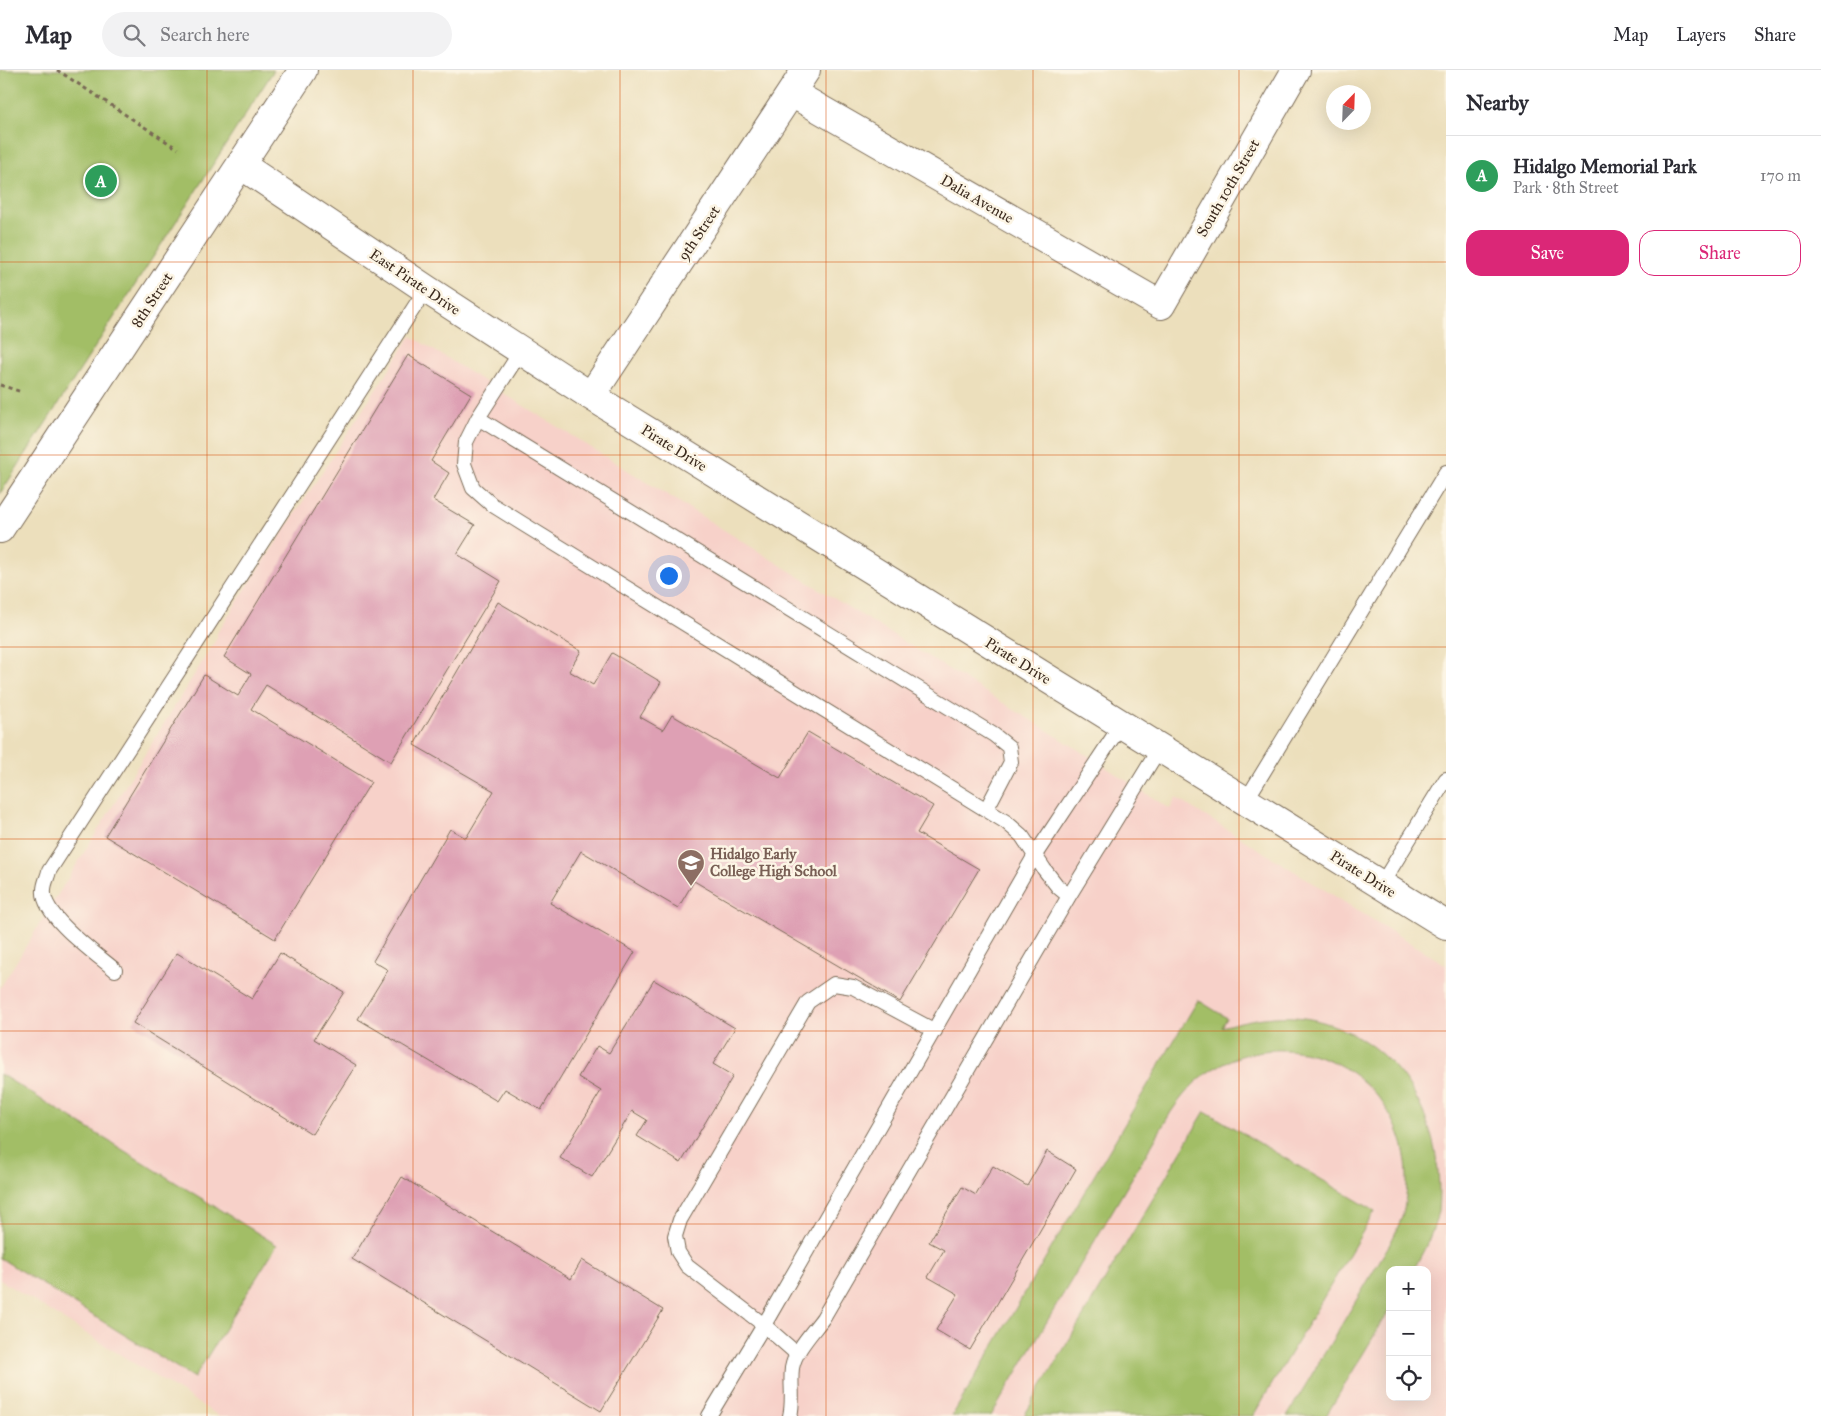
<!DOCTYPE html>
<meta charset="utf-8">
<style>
:root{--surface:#fff;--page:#f2f2f3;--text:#2b2b33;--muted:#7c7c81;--line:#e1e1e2;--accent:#db2777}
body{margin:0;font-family:"IM FELL Great Primer",serif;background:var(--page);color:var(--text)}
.controls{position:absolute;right:15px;bottom:15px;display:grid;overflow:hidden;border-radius:10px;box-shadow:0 5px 20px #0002}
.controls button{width:45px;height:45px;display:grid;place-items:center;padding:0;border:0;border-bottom:1px solid var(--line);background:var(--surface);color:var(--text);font:25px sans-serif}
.compass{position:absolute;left:1326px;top:15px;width:45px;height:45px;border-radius:50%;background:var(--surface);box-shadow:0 5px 20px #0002;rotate:23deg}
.you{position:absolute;left:668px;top:505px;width:18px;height:18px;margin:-12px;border:4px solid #fff;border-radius:50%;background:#1a73e8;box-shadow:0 0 0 8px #1a73e833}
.badge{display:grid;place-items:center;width:32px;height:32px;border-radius:50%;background:var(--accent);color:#fff;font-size:16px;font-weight:700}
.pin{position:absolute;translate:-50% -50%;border:2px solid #fff;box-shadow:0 1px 5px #0006}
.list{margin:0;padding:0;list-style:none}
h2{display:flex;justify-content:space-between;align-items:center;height:65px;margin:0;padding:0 20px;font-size:21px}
h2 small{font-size:16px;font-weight:400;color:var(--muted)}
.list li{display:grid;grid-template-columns:32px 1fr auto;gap:15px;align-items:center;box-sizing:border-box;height:80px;padding:0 20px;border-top:1px solid var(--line)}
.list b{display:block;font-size:19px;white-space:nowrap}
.list p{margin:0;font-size:16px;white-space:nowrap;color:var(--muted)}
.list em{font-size:16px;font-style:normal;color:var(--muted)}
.actions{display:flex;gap:10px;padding:15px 20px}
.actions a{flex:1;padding:11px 0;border:1px solid var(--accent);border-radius:15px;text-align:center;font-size:18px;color:var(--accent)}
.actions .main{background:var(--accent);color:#fff}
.icon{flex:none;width:28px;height:28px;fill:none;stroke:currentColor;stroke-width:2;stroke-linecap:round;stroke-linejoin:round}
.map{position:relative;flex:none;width:1446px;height:1346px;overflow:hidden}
header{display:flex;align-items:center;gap:30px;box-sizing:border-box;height:70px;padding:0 25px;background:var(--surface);border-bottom:1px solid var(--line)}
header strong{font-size:24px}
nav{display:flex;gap:28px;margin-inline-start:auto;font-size:18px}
.search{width:350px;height:45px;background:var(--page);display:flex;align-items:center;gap:12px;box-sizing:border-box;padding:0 18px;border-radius:28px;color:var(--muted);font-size:19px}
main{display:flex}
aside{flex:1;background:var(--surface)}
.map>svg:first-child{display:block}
</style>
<header>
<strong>Map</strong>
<div class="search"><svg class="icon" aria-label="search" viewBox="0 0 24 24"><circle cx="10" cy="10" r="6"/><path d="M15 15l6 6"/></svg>Search here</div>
<nav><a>Map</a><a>Layers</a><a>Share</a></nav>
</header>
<main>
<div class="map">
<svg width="1446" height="1346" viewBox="0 0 1446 1346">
<rect width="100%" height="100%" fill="#fcf5e5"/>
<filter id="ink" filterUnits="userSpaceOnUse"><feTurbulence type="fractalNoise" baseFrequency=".02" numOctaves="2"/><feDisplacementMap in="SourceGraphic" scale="10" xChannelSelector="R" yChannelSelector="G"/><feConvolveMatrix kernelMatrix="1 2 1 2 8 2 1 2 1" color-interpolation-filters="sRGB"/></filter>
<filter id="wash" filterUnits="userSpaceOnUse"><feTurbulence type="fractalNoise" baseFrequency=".0096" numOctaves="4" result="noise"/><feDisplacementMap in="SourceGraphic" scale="20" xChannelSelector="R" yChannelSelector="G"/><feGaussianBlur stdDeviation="1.12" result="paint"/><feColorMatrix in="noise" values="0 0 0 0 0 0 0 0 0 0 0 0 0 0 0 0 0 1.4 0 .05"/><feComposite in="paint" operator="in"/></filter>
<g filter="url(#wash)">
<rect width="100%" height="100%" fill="#ecdfbc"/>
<!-- built -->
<path fill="#f7d1c9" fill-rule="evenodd" d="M411,266L1087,685L1170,739L1176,728L1446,895V1346H219L0,1210V918L217,568V563ZM1390,1200H1427V1327H1390Z"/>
<!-- green -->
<path fill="#a2be66" stroke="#6e7442" d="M0,0H274L0,424Z
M1198,930L1227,948L1222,957C1252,948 1284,943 1315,950C1402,970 1446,1055 1438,1141C1434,1162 1424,1181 1413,1200H1390V1239L1326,1346H1287L1391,1172C1397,1160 1403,1147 1405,1133C1424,1023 1309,941 1213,999C1195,1010 1182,1026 1171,1042L991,1346H952Z
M0,1004L277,1175L194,1308L0,1188Z
M1205,1041L1375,1141L1253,1346H1024Z"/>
<g id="blocks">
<!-- building -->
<path fill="#dea0b4" d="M408,285L471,324L431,391L449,403L433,430L475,455L457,484L501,511L391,692L266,615L251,639L371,712L275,869L105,766L204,605L238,626L251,604L224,587Z
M498,532L581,581L569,601L593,615L612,583L661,612L640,647L663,660L672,645L780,708L808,662L933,736L917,763L979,799L900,932L694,811L678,838L581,781L550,833L635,882L541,1040L505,1019L497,1031L358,949L388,900L373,891L450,759L466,768L494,721L414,675Z
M177,883L252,929L280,883L344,922L314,969L356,995L312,1064L133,953Z
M654,910L735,958L713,994L733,1006L681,1093L637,1066L647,1050L632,1041L592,1107L560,1088L601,1021L578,1007L597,976L609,983Z
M1047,1081L1076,1099L970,1280L936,1260L958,1224L928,1207L944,1180L929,1172L962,1117L976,1125L993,1096L1027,1116Z
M402,1107L571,1209L582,1190L663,1240L601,1341L352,1189Z"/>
</g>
</g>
<g filter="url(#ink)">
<use href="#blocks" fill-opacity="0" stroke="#796955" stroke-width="1"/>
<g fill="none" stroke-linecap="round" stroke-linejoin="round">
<defs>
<path id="lane" d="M521,281L478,348L466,372L464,394L473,418L491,434L523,454L1006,752L1022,766L1044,799L1058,817L1069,826
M478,348L994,665L1009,677L1011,692L986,740
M1245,732L1446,402
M1381,815L1446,709
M115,900C96,884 41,845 44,820C44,813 48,807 49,801L426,219
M797,1284L764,1255L687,1196L678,1182L675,1166L680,1150L808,932L834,914L853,917L935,961
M709,1346L764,1255L1035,785L1121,655
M790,1346C794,1330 790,1314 792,1298C795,1280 813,1262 823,1248L1069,826L1159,679"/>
<path id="street" d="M792,23L1161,235L1296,0
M241,95L426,219L591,326L1446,855
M591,326L806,0
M0,459L303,0"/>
</defs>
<!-- lane casing -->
<use href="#lane" stroke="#796955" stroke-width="16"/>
<!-- street casing -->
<use href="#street" stroke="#796955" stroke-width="30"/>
<!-- path -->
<path stroke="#796955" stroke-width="3" stroke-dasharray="4 4" stroke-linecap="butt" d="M57,0L178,79
M0,315L22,322"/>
<!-- lane -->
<use href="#lane" stroke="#fff" stroke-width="14"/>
<!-- street -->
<use href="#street" stroke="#fff" stroke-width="28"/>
</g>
</g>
<!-- grid -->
<path fill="none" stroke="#d7540e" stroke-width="1" stroke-opacity="0.55" d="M207,0V1346M413,0V1346M620,0V1346M826,0V1346M1033,0V1346M1239,0V1346M0,192H1446M0,385H1446M0,577H1446M0,769H1446M0,961H1446M0,1154H1446"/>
<!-- icons -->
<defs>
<symbol id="school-pin" viewBox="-11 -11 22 30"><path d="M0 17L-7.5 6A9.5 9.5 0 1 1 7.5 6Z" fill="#8d6e63" stroke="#fcf5e5"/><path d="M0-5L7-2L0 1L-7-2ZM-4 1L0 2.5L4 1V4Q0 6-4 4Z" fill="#fff"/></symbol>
</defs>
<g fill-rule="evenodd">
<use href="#school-pin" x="675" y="777" width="32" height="43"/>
</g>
<g text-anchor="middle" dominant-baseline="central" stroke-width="5" stroke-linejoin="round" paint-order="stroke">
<!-- street labels -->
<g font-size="15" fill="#3b2a1e" stroke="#fcf5e5">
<text transform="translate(1228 118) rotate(-60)">South 10th Street</text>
<text transform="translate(977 129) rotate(30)">Dalia Avenue</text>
<text transform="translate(699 163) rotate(-56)">9th Street</text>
<text transform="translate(415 212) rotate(34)">East Pirate Drive</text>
<text transform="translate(152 230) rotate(-57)">8th Street</text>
<text transform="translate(674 378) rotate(32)">Pirate Drive</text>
<text transform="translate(1018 591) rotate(32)">Pirate Drive</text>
<text transform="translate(1363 804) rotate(32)">Pirate Drive</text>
</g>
<!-- education labels -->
<g font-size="15" font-weight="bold" fill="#785e54" stroke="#fcf5e5" text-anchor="start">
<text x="710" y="784">Hidalgo Early<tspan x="710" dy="17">College High School</tspan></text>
</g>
</g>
</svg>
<div class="controls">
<button>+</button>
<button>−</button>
<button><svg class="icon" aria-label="locate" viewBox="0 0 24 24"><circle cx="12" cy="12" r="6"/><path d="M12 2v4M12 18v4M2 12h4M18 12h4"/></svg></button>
</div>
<svg class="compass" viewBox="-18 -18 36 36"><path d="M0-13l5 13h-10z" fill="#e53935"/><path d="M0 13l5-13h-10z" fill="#7c7c81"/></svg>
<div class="you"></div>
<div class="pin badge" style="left:101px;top:111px;background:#2e9e5b">A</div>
</div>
<aside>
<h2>Nearby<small></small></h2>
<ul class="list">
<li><span class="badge" style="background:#2e9e5b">A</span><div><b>Hidalgo Memorial Park</b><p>Park · 8th Street</p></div><em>170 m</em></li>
</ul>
<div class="actions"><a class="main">Save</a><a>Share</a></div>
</aside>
</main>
